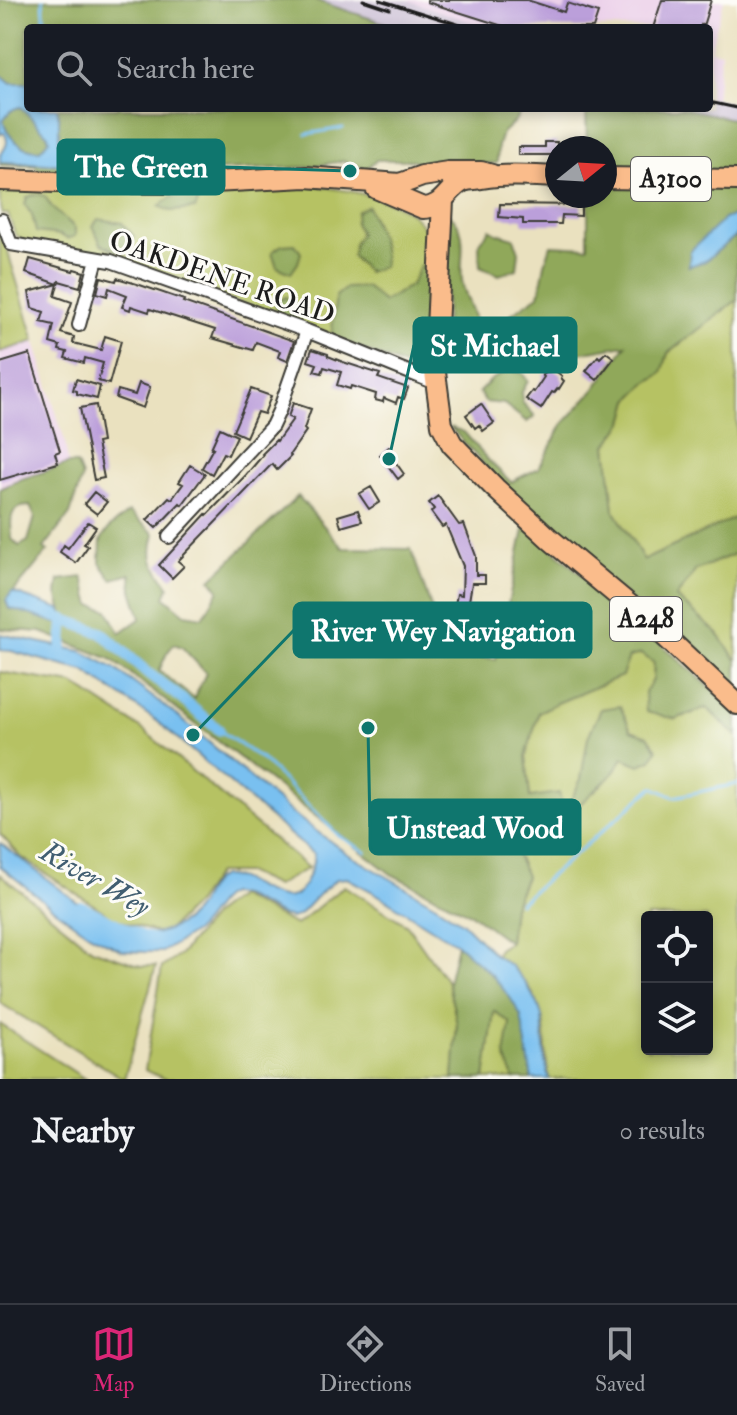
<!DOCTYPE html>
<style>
:root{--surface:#171b24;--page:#242831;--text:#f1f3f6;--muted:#9ea1a6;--line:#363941;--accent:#db2777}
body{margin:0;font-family:"IM FELL Double Pica",serif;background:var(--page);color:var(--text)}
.controls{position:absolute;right:24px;bottom:24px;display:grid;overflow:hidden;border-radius:8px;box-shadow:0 4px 12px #0003}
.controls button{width:72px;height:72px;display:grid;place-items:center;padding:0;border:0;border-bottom:2px solid var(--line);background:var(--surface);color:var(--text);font:40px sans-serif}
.compass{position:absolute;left:545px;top:136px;width:72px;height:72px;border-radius:50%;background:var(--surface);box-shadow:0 4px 12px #0003;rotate:72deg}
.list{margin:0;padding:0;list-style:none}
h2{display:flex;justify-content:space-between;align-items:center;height:104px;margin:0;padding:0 32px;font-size:34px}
h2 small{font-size:26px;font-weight:400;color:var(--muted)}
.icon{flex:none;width:44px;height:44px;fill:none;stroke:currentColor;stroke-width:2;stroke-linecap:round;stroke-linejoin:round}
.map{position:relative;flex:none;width:737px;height:1079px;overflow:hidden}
.search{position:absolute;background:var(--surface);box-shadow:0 4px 12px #0003;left:24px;right:24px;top:24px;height:88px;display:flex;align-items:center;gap:20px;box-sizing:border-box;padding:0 28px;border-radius:8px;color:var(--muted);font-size:30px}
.sheet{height:224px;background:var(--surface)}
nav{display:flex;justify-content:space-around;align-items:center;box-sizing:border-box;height:112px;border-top:2px solid var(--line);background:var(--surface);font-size:22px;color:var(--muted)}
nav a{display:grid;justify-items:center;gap:4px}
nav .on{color:var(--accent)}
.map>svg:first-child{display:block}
</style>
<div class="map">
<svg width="737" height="1079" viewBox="0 0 737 1079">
<rect width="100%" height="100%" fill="#fdfcf7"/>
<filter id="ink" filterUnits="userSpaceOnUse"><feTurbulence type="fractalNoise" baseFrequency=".0125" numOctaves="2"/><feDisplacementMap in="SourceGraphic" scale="16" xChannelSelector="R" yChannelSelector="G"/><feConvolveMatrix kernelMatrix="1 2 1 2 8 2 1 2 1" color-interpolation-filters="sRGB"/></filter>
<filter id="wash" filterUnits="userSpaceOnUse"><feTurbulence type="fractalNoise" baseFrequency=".006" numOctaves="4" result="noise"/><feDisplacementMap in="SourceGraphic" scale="32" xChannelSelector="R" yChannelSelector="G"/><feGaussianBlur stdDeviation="1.8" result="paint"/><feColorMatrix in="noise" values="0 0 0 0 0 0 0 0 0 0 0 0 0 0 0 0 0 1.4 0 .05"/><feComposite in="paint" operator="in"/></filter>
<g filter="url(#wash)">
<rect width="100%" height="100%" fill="#eae1bf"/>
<!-- built -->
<path fill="#ecd1ea" d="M397,0H724L710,50L721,52L716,99L709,97V28H479Z
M35,341L65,442L68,464L21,479L0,489V352Z"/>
<!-- industrial -->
<path fill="#cbbfd5" d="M315,0H407L488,28H399Z
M709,97L737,104V120L683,108H709Z"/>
<!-- green -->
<path fill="#b6c264" stroke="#696f40" stroke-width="2" fill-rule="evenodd" d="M293,183C327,188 394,193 418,220C429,232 431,251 432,267L424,370L131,264L24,241L15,234L8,214H2L0,207V193L4,191L6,186Z
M0,226L35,341L0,352Z
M737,300V517L644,560L614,510L607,445L624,422L630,400L645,384L662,373L668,353Z
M737,553V661L718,634L676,597L696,570Z
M641,654L654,662L653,680L645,692L675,719L707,708L737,736V1079H549C545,1058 547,1036 542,1016C536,991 517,970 496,956L498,949L509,942L513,907L526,877L515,851L531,809L526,756L539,712L629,657ZM647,917H707V1049H647Z
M0,672L73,684L142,729L308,868L276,886L248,873H217L196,903L163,935L115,919L21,857L0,834Z
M0,874L92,949L142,966H156L124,1079L0,1003Z
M344,886L407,925L448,983L457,1023L453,1079H165L145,1070L162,967L180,955L214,914L238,896L296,925Z
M494,1011L521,1016L532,1079H485Z
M0,1024L85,1079H0Z"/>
<!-- forest -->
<path fill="#90a85a" stroke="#56623b" stroke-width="2" fill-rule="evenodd" d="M0,0H315L399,28H28V83H11L0,74Z
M21,107C32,115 46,127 49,140L40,150C23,151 6,137 3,120C8,113 12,108 21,107Z
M57,108H523L515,121L502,133L498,146L497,163L424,167L414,160H376L366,169L344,161L307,167L194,171L41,172L35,166L0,165V162L73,165L59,143V118Z
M586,108H683L737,120V214L724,219L689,265L705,261L737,235V300L668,353L662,373L645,384L630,400L624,422L607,445L614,510L644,560L737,517V553L696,570L676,597L718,634L737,661V691L525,510L450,427L464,432L487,459L511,482L539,468L562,425L594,390L626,345L579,353L570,346L549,352L533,350L524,338L507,329L511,314L539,295L545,264L551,245L588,247V196H605V148H587Z
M187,193L199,200L195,209L170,211L159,206L173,196Z
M37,194L45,196C54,214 62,214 75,228V236L68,239L60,235L36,232L32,215L25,205L27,197Z
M368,206C374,228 387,244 383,267L367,272L352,256L354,244L360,233L355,223L357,211Z
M449,214C471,232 459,257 462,280C463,294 475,311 475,324C475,334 469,344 470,355L489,357L491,364C476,372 455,380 444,363Z
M98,219L122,223L134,236L130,252L121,253L101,244L93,226Z
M490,229L497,233L514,238L519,252L517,269L499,275L480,267L479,244Z
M295,244L301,253L298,263L291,273L277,267L272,252L282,245Z
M420,266L432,267L429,363L424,370H414L331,337L336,296L346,288L366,287L383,302L411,285Z
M286,297L300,306V313L293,321L277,317L275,302Z
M509,370L522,373L528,381L522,392V402L535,416L527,422L504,404L485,402L479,392L492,379Z
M68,464H77L82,477L70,514L44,548L48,551L6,601L9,609L63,615L57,594L59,580L83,577L91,605L108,610L120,633L141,618L132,590L131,574L112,579L100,563L101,540L110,527L129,512L155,534C148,560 154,565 169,587L165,597L185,614L203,617L219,590L211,579L298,496L343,548L411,549L447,654L496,659L525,525L737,711V736L707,708L675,719L646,712L645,692L653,680L654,663L641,654L629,657L622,676L555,704L539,712L526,756L530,797L559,793L570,829L536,844H518L515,851L526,876L513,907L509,942L473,915L391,874L111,659L41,632L0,629V489L21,479ZM30,506L35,517L28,541L19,546L12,539C12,531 8,514 17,509C21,506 25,507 30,506ZM174,644L182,647L206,673L194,699L159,671L167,653Z
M620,706L631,730L649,736L657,750L651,760L640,765L623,758L612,775L579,805L571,800L581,779L588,737L601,709Z
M457,944C480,964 509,986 521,1016C527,1031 529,1062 532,1079H514L505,1056L510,1023L494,1011L485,1079H453L457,1023L448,983Z"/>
<!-- water -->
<path fill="#79c0f0" stroke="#4a6e86" stroke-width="2" fill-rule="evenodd" d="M0,74L11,83H28V108H57L59,118V143L70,149L73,165L0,162V155C6,148 10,141 4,133L0,134ZM21,107L48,135L49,140L40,150C23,151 6,137 3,120C8,113 12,108 21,107Z
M737,214V235L705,261L689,266L690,251L724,219Z
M12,592L60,609L63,615L60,624L9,608L6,600Z
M0,634L81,651L114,668L179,717L292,813L346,853L436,905L463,923L496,956L511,966L522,978L538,1004L542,1016L545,1061L549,1079H532L521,1016L511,999L492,975L457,944L375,893L347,878L337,879L321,892L299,915L291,918L283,916L241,895L229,894L222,898L197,930L182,940L162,952H145L123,951L89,934L51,907L0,866V843L115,931C139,943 176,932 194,912C203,902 209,877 224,876C249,874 288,920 305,883C309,874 315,864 313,854L157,721L84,671L60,665L11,651L0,650Z"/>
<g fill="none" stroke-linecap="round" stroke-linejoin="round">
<!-- stream -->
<path stroke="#79c0f0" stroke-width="3" d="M43,0L45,28
M306,134L343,128
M219,730L264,761L339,836L366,852
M519,903L653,787L674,797L737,784"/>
<!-- canal -->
<path stroke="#79c0f0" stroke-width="11" d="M51,615L102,633L149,674L178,696L219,730
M62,650L64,619"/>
<!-- river -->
<path stroke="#79c0f0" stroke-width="18" d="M81,910L141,940L152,942"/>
</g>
<g id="blocks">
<!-- building -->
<path fill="#bb9fda" d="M427,0H527L564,12L567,3L598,13L593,28H509L427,2Z
M662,0H711L703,26L701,25L700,28H653Z
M545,142H557V155H518V147H545Z
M500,204L581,205V216L562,215L561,224H523V219L499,217Z
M30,259L73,271L74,269L84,272L80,287L59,281L58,284L26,273Z
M101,277L116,281L117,278L137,284L184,300L183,302L294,341L287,361L278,357L280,351L256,342L253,350L212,338L215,330L150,309L149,312L131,306L130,310L122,307L127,295L109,288L107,296L97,293Z
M58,284L55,296L72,302L61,333L74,337L73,343L101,350L105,336L121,341L109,384L98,381L103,363L85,358L84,363L65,358L67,352L59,350L60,346L50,343L54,325L41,322L44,312L32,308L29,292Z
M312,349L328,354V356L343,362L380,374L378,378L408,388L404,399L398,397L396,403L384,398L383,402L375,400L376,394L351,386L350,389L337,385L341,372L324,367L322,373L314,371L317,364L308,361Z
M606,352L614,358L597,380L586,371L598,356L600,358Z
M30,354L60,451L55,453L58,463L0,480V363Z
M553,369L562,376L561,378L564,381L559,389L558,388L554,393L552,392L541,409L526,399L532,391L534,392L544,377L542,375Z
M76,379L100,386L97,399L77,394V391L73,390Z
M139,383L150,387L143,408L116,398L118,390L135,395Z
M251,389L271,396L264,414L257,412L246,437L233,431Z
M293,403L311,409L304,429L306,431L290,454L291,456L277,470L272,464L178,561L184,566L172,578L159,565L206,514L207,515L246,475L263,455L262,454L276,440L277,441L293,419L288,417Z
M481,404L494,423L483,431L479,425L475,428L466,415Z
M96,405L102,442L97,443L104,478L94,480L80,408Z
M220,428L237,436L228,455L223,453L212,474L202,468L213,448H211Z
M389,447L397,457L394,460L404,474L398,479L380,455Z
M190,465L205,474L182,505L180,503L156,528L147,520L169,497L172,499L183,484L179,482Z
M371,487L380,502L369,509L359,494Z
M94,492L107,502L97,514L84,504Z
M438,496L459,525L464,524L476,556V575H485V583H472L467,613H463V618L453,616L457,594L462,595L463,566L446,525L442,527L431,512L434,509L429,503Z
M358,510L362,521L341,527L338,516Z
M88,522L96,527L84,544L88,546L76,563L60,552L64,545L68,548Z"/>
</g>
</g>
<g filter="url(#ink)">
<use href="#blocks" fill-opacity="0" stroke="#3b3a34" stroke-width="2"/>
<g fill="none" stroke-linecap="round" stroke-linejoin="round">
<defs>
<path id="street" d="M2,220L11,244L111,261L307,331L428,380H437
M79,325L97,259
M169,537L272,426L279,411L307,331"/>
<path id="primary" d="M605,178L737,180
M0,180L56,182L195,183L306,177L400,184L422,176L448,172H481L492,175
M376,188L423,208C443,208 447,189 463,181C469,179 476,179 482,178C506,174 532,176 557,177
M443,200L435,372L442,425L452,444L495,488L550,539L651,623L737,704"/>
</defs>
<!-- street casing -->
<use href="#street" stroke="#3b3a34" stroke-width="16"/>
<!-- primary casing -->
<use href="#primary" stroke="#3b3a34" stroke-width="24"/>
<!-- street -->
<use href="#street" stroke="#fff" stroke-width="12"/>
<!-- primary -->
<use href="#primary" stroke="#fabc8b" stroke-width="20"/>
<!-- rail -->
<path stroke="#1c1c1c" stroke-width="3" d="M363,0L390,9
M380,0L470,28
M709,102L737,108"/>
</g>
</g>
<g text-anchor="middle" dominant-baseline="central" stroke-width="6" stroke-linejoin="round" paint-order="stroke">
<!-- shield labels -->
<g fill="#fdfcf7" stroke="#605f5e" stroke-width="2">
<rect x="631" y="157" width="80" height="44" rx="6"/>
<rect x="610" y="597" width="72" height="44" rx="6"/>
</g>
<g font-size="26" font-weight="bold" fill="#1c1c1c">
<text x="671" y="179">A3100</text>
<text x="646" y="619">A248</text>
</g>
<!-- street labels -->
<g font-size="28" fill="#1c1c1c" stroke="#fdfcf7">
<text transform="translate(222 278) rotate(19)">OAKDENE ROAD</text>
</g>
<!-- water labels -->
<g font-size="30" font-style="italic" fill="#415e71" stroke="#fdfcf7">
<text transform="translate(95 879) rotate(30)">River Wey</text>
</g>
</g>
<!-- callouts -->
<path fill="none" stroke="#0f766e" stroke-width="3" d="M350 171L224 167M389 459L414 345M193 735L294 630M368 728L370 827"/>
<g fill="#0f766e" stroke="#fdfcf7" stroke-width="3">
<circle cx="350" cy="171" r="8"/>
<circle cx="389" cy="459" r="8"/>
<circle cx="193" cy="735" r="8"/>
<circle cx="368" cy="728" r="8"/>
</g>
<g fill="#0f766e" stroke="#0f766e" stroke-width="3">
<rect x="58" y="140" width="166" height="54" rx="8"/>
<rect x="414" y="318" width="162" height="54" rx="8"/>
<rect x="294" y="603" width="297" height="54" rx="8"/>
<rect x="370" y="800" width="210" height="54" rx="8"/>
</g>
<g font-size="30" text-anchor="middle" font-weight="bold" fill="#fff">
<text x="141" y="177">The Green</text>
<text x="495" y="356">St Michael</text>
<text x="443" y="641">River Wey Navigation</text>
<text x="475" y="838">Unstead Wood</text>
</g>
</svg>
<div class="controls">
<button><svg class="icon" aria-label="locate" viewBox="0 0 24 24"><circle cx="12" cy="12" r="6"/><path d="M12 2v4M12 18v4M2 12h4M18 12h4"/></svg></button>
<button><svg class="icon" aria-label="layers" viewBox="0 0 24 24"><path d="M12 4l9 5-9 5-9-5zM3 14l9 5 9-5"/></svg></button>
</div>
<svg class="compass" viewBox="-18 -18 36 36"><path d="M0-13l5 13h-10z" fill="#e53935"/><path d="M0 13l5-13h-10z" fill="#9ea1a6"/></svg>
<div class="search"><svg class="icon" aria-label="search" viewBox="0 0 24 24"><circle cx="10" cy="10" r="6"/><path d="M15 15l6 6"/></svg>Search here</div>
</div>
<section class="sheet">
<h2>Nearby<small>0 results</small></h2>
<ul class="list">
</ul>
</section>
<nav>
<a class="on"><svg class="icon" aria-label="map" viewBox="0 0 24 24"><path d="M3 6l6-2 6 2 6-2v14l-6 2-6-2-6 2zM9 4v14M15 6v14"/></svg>Map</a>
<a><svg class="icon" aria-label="directions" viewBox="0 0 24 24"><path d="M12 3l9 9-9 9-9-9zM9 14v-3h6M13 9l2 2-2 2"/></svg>Directions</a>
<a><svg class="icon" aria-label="saved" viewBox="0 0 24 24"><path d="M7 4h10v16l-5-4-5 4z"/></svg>Saved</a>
</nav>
